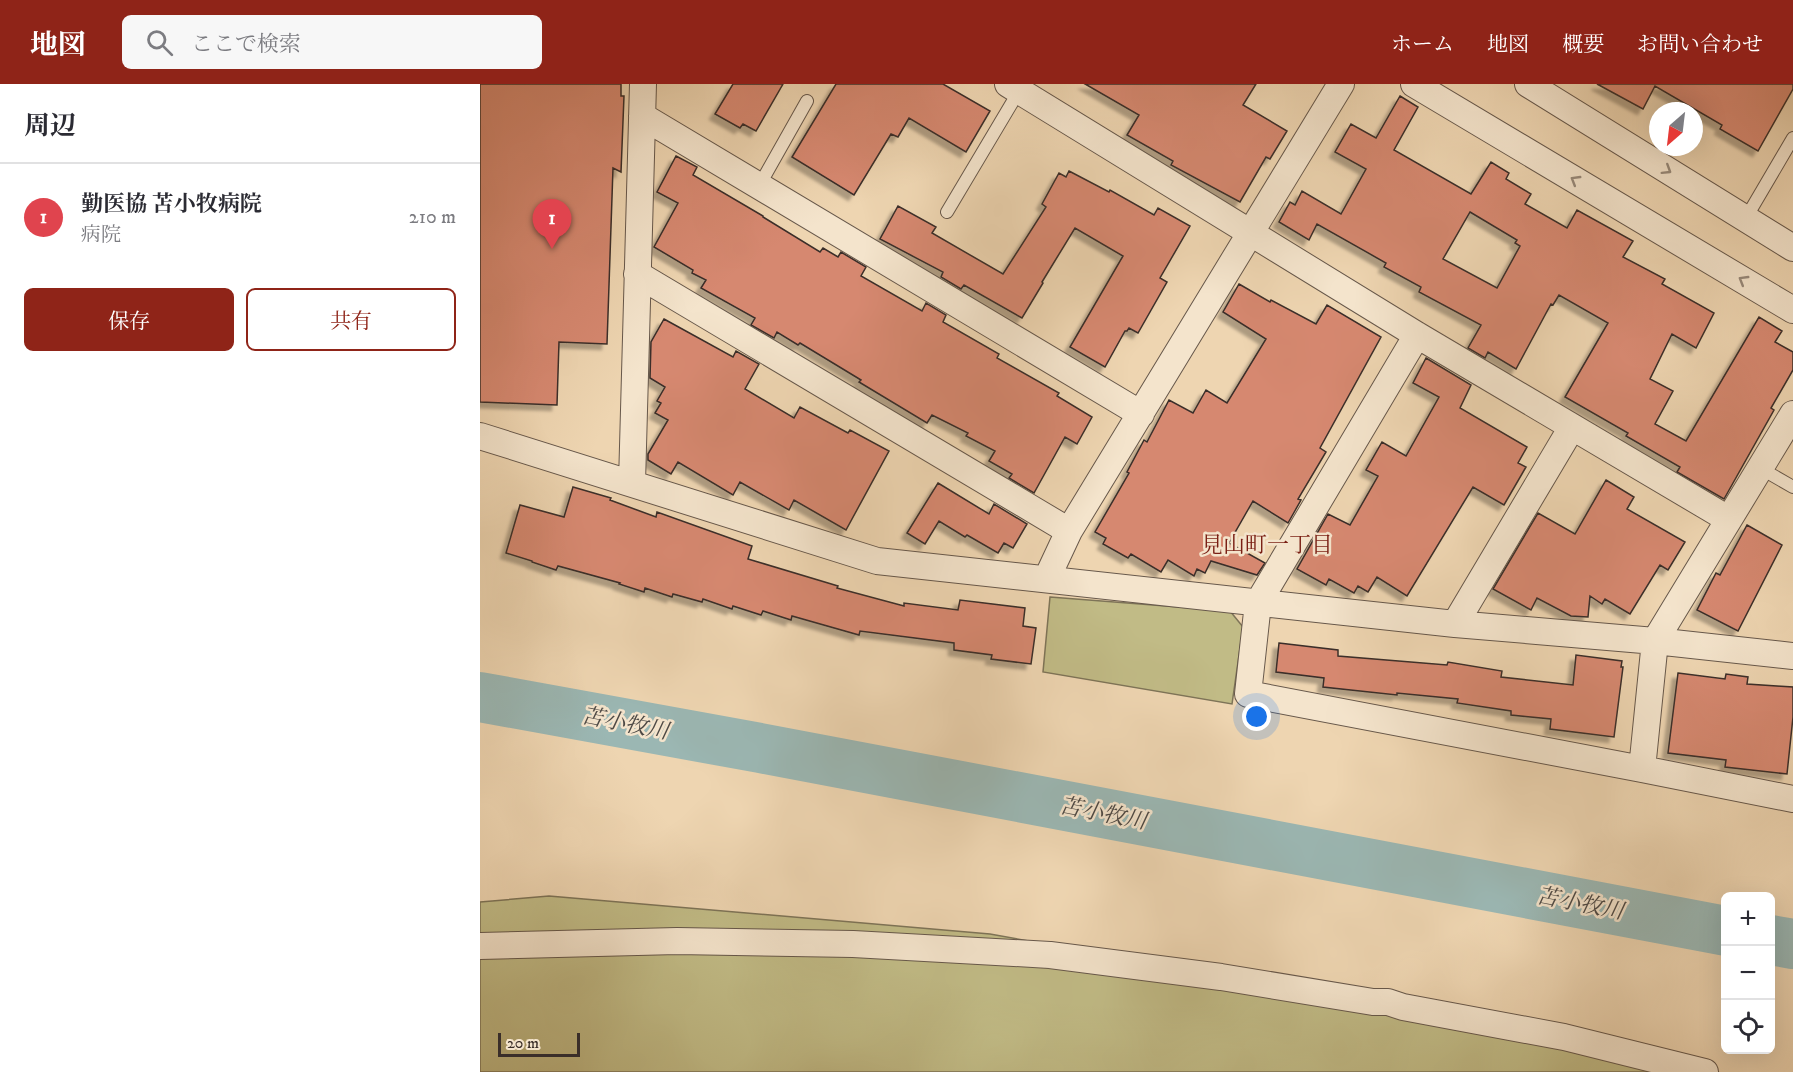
<!DOCTYPE html>
<html lang="ja">
<meta charset="utf-8">
<style>
:root{--surface:#fff;--page:#f7f7f7;--text:#2b2b33;--muted:#7c7c81;--line:#e1e1e2;--accent:#8f2418}
body{margin:0;font-family:"IM FELL DW Pica","Noto Serif JP",serif;background:var(--page);color:var(--text)}
.controls{position:absolute;right:18px;bottom:18px;display:grid;overflow:hidden;border-radius:9px;box-shadow:0 6px 24px #0002}
.controls button{width:54px;height:54px;display:grid;place-items:center;padding:0;border:0;border-bottom:2px solid var(--line);background:var(--surface);color:var(--text);font:30px sans-serif}
.compass{position:absolute;left:1169px;top:18px;width:54px;height:54px;border-radius:50%;background:var(--surface);box-shadow:0 6px 24px #0002;rotate:208deg}
.scale{position:absolute;left:18px;bottom:15px;width:82px;box-sizing:border-box;padding-left:6px;border:3px solid #3a2e29;border-top:0;font-size:16px;line-height:21px;white-space:nowrap;color:#3a2e29;-webkit-text-stroke:4px #f4e4cc;paint-order:stroke}
.you{position:absolute;left:777px;top:633px;width:21px;height:21px;margin:-15px;border:4px solid #fff;border-radius:50%;background:#1a73e8;box-shadow:0 0 0 9px #1a73e833}
.badge{display:grid;place-items:center;width:39px;height:39px;border-radius:50%;background:var(--accent);color:#fff;font-size:20px;font-weight:700}
.pin{position:absolute;translate:-50% -50px;filter:drop-shadow(0 2px 3px #0008)}
.pin::after{content:'';position:absolute;top:32px;width:21px;height:18px;background:inherit;clip-path:polygon(0 0,100% 0,50% 100%)}
.list{margin:0;padding:0;list-style:none}
h2{display:flex;justify-content:space-between;align-items:center;height:78px;margin:0;padding:0 24px;font-size:26px}
h2 small{font-size:20px;font-weight:400;color:var(--muted)}
.list li{display:grid;grid-template-columns:39px 1fr auto;gap:18px;align-items:center;box-sizing:border-box;height:108px;padding:0 24px;border-top:2px solid var(--line)}
.list b{display:block;font-size:22px;white-space:nowrap}
.list p{margin:0;font-size:20px;white-space:nowrap;color:var(--muted)}
.list em{font-size:20px;font-style:normal;color:var(--muted)}
.actions{display:flex;gap:12px;padding:18px 24px}
.actions a{flex:1;padding:14px 0;border:2px solid var(--accent);border-radius:9px;text-align:center;font-size:21px;color:var(--accent)}
.actions .main{background:var(--accent);color:#fff}
.icon{flex:none;width:33px;height:33px;fill:none;stroke:currentColor;stroke-width:2;stroke-linecap:round;stroke-linejoin:round}
.map{position:relative;flex:none;width:1313px;height:988px;overflow:hidden}
header{display:flex;align-items:center;gap:36px;box-sizing:border-box;height:84px;padding:0 30px;background:var(--accent);color:#fff}
header strong{font-size:28px}
nav{display:flex;gap:33px;margin-inline-start:auto;font-size:21px}
.search{width:420px;height:54px;background:var(--page);display:flex;align-items:center;gap:15px;box-sizing:border-box;padding:0 21px;border-radius:9px;color:var(--muted);font-size:22px}
main{display:flex}
aside{flex:1;background:var(--surface)}
.map>svg:first-child{display:block}
</style>
<header>
<strong>地図</strong>
<div class="search"><svg class="icon" aria-label="search" viewBox="0 0 24 24"><circle cx="10" cy="10" r="6"/><path d="M15 15l6 6"/></svg>ここで検索</div>
<nav><a>ホーム</a><a>地図</a><a>概要</a><a>お問い合わせ</a></nav>
</header>
<main>
<aside>
<h2>周辺<small></small></h2>
<ul class="list">
<li><span class="badge" style="background:#e0444e">1</span><div><b>勤医協 苫小牧病院</b><p>病院</p></div><em>210 m</em></li>
</ul>
<div class="actions"><a class="main">保存</a><a>共有</a></div>
</aside>
<div class="map">
<svg width="1313" height="988" viewBox="0 0 1313 988">
<defs>
<filter id="shadow"><feDropShadow dx="-5.5" dy="5.5" stdDeviation="1.5" flood-color="#0004"/></filter>
</defs>
<rect width="100%" height="100%" fill="#eed5b1"/>
<filter id="stains"><feTurbulence type="fractalNoise" baseFrequency=".00333" numOctaves="4"/><feColorMatrix values="0 0 0 0 .2 0 0 0 0 .09 0 0 0 0 .02 0 0 0 .5 -.17"/></filter>
<radialGradient id="worn" r=".72"><stop offset=".6" stop-color="#630" stop-opacity="0"/><stop offset="1" stop-color="#630" stop-opacity=".3"/></radialGradient>
<!-- green -->
<path fill="#c1bb86" stroke="#7e7458" stroke-width="1.5" d="M570,513L750,527L763,543L752,620L563,588Z
M69,812L510,850L1178,971L1239,988H0V818Z"/>
<g fill="none" stroke-linecap="round" stroke-linejoin="round">
<!-- river -->
<path stroke="#9bb7b3" stroke-width="50" d="M0,613L280,664L1246,847
M1290,856L1313,860"/>
</g>
<!-- building -->
<path fill="#d68870" stroke="#3a2e29" stroke-width="1.5" fill-rule="evenodd" filter="url(#shadow)" d="M0,0H141V12H144L141,88L133,84L127,260L79,258L77,321L0,318Z
M253,0H303L276,47L263,40L260,44L235,30Z
M356,0H463L510,27L486,68L429,34L418,53L411,50L374,111L312,73Z
M605,0H776L763,21L807,47L790,75L786,73L760,118L691,81L693,77L647,51L659,31Z
M1117,0H1313V5L1278,67L1240,45L1242,41L1175,2L1163,25Z
M920,12L938,23L914,66L991,110L1011,78L1029,89L1026,95L1051,110L1045,120L1087,144L1097,126L1153,157L1143,173L1185,195L1182,200L1234,229L1216,264L1192,250L1170,295L1193,307L1175,340L1206,357L1279,233L1302,247L1295,258L1313,268V286L1291,324L1294,326L1244,415L1197,388L1200,383L1146,352L1148,349L1085,313L1128,239L1079,211L1073,221L1071,220L1036,285L1008,268L1005,274L988,264L1001,241L939,208L941,203L904,183L906,179L837,140L829,156L799,138L810,118L815,121L822,107L861,130L886,85L855,68L871,40L896,54ZM990,128L1037,156L1035,159L1040,162L1017,204L963,175Z
M196,72L217,83L213,91L283,132V133L340,168L343,164L358,173L361,168L386,183L381,192L442,227L446,219L466,231L463,238L519,270L517,274L579,309L577,312L612,333L597,360L585,353L554,409L529,394L532,390L509,377L515,367L486,352L488,349L452,331L447,339L379,298L381,296L320,259L318,261L297,248L294,254L271,241L275,234L221,204L226,196L212,189L213,186L174,163L198,119L177,108Z
M589,87L629,108L630,106L674,131L678,124L710,142L680,194L687,198L658,249L649,244L647,247H645L625,283L590,263L643,172L595,144L562,198L563,199L542,234L484,201L481,205L461,193L463,188L400,155L418,122L456,143L452,149L523,190L566,123L562,120L579,89L586,93Z
M759,200L790,218L791,216L836,240L847,221L901,253L840,364L846,368L818,415L821,416L808,439L773,417L749,459L785,479L777,491L731,477L725,489L717,485L714,492L688,476L681,488L651,470L648,474L623,460L626,454L615,448L649,389L647,388L664,356L667,358L689,316L713,329L726,306L747,319L786,255L743,228Z
M184,235L253,273L256,267L279,280L265,305L314,334L320,323L368,349L370,346L409,367L366,446L314,416L309,426L260,398L253,411L198,378L191,390L168,376V370L188,336L175,329L181,319L177,317L185,303L170,294L171,258Z
M946,274L991,301L980,324L1047,363L1038,379L1046,383L1024,421L993,403L927,512L897,493L888,508L878,502L874,509L849,495L846,501L817,485L848,430L870,441L898,392L886,386L902,358L926,372L959,313L933,299Z
M1126,396L1154,413L1147,425L1205,458L1188,486L1180,481L1150,530L1125,515L1122,520L1110,512L1108,533L1091,532L1057,514L1051,526L1013,505L1058,429L1095,450Z
M458,399L509,430L514,420L547,440L533,464L524,459L518,469L487,451L485,453L459,437L445,460L427,449Z
M93,403L131,414L130,416L176,433L177,428L272,462L268,475L358,502L357,504L424,522V519L478,526L480,516L545,524L543,542L556,544L551,580L511,575L512,571L474,566V559L380,547L379,551L312,532L311,536L283,527L281,531L253,522L252,525L223,515L222,518L193,510L192,513L165,504L164,508L139,500L140,499L78,482L76,486L52,478V477L26,469L40,421L84,433Z
M1267,441L1302,461L1258,547L1217,526L1236,489L1240,491Z
M799,559L858,566V572L967,581L968,578L1022,587L1021,593L1093,601L1096,571L1142,577L1141,583H1143L1134,653L1070,645L1071,635L1031,631V627L977,619L978,615L917,609V611L843,603L844,594L796,588Z
M1198,589L1245,595L1246,590L1268,593L1267,600L1313,603V633L1307,690L1245,683L1246,676L1188,669Z"/>
<g fill="none" stroke-linecap="round" stroke-linejoin="round">
<defs>
<path id="service" d="M279,102L327,17
M467,128L539,7
M1266,134L1313,54
M1280,384L1313,403"/>
<path id="minor" d="M528,0L937,251L1248,435
M934,0L1313,226
M1048,0L1313,164
M162,32L661,330
M157,190L589,447
M937,251L778,519L768,610L1162,685L1313,715
M0,352L397,477L975,540L1175,557L1313,572
M152,399L163,0
M567,494L589,447L861,0
M975,540L1092,343
M1162,685L1175,557L1313,330
M0,862L197,857L373,860L570,871L741,893L893,918H908L923,923L1084,953L1225,988"/>
</defs>
<!-- service casing -->
<use href="#service" stroke="#67584b" stroke-width="14"/>
<!-- minor casing -->
<use href="#minor" stroke="#67584b" stroke-width="28"/>
<!-- service -->
<use href="#service" stroke="#f4e4cc" stroke-width="12"/>
<!-- minor -->
<use href="#minor" stroke="#f4e4cc" stroke-width="26"/>
</g>
<!-- one-way arrows -->
<defs><path id="oneway-chevron" d="M-2-3.5L2.5 0L-2 3.5" fill="none" stroke-width="1.6" stroke-linecap="round" stroke-linejoin="round" transform="scale(1.5)"/></defs>
<g stroke="#97897a">
<use href="#oneway-chevron" transform="translate(1187 86) rotate(32)"/>
<use href="#oneway-chevron" transform="translate(1095 96) rotate(-149)"/>
<use href="#oneway-chevron" transform="translate(1263 196) rotate(-149)"/>
</g>
<g text-anchor="middle" dominant-baseline="central" stroke-width="5" stroke-linejoin="round" paint-order="stroke">
<!-- neighbourhood labels -->
<g font-size="22" fill="#7a1f14" stroke="#f4e4cc">
<text x="787" y="461">見山町一丁目</text>
</g>
<!-- water labels -->
<g font-size="22" font-style="italic" fill="#4d4945" stroke="#f4e4cc">
<text transform="translate(145 640) rotate(11)">苫小牧川</text>
<text transform="translate(623 730) rotate(11)">苫小牧川</text>
<text transform="translate(1100 820) rotate(11)">苫小牧川</text>
</g>
</g>
<rect width="100%" height="100%" filter="url(#stains)"/>
<rect width="100%" height="100%" fill="url(#worn)"/>
</svg>
<div class="controls">
<button>+</button>
<button>−</button>
<button><svg class="icon" aria-label="locate" viewBox="0 0 24 24"><circle cx="12" cy="12" r="6"/><path d="M12 2v4M12 18v4M2 12h4M18 12h4"/></svg></button>
</div>
<svg class="compass" viewBox="-18 -18 36 36"><path d="M0-13l5 13h-10z" fill="#e53935"/><path d="M0 13l5-13h-10z" fill="#7c7c81"/></svg>
<div class="scale">20 m</div>
<div class="you"></div>
<div class="pin badge" style="left:72px;top:165px;background:#e0444e">1</div>
</div>
</main>
